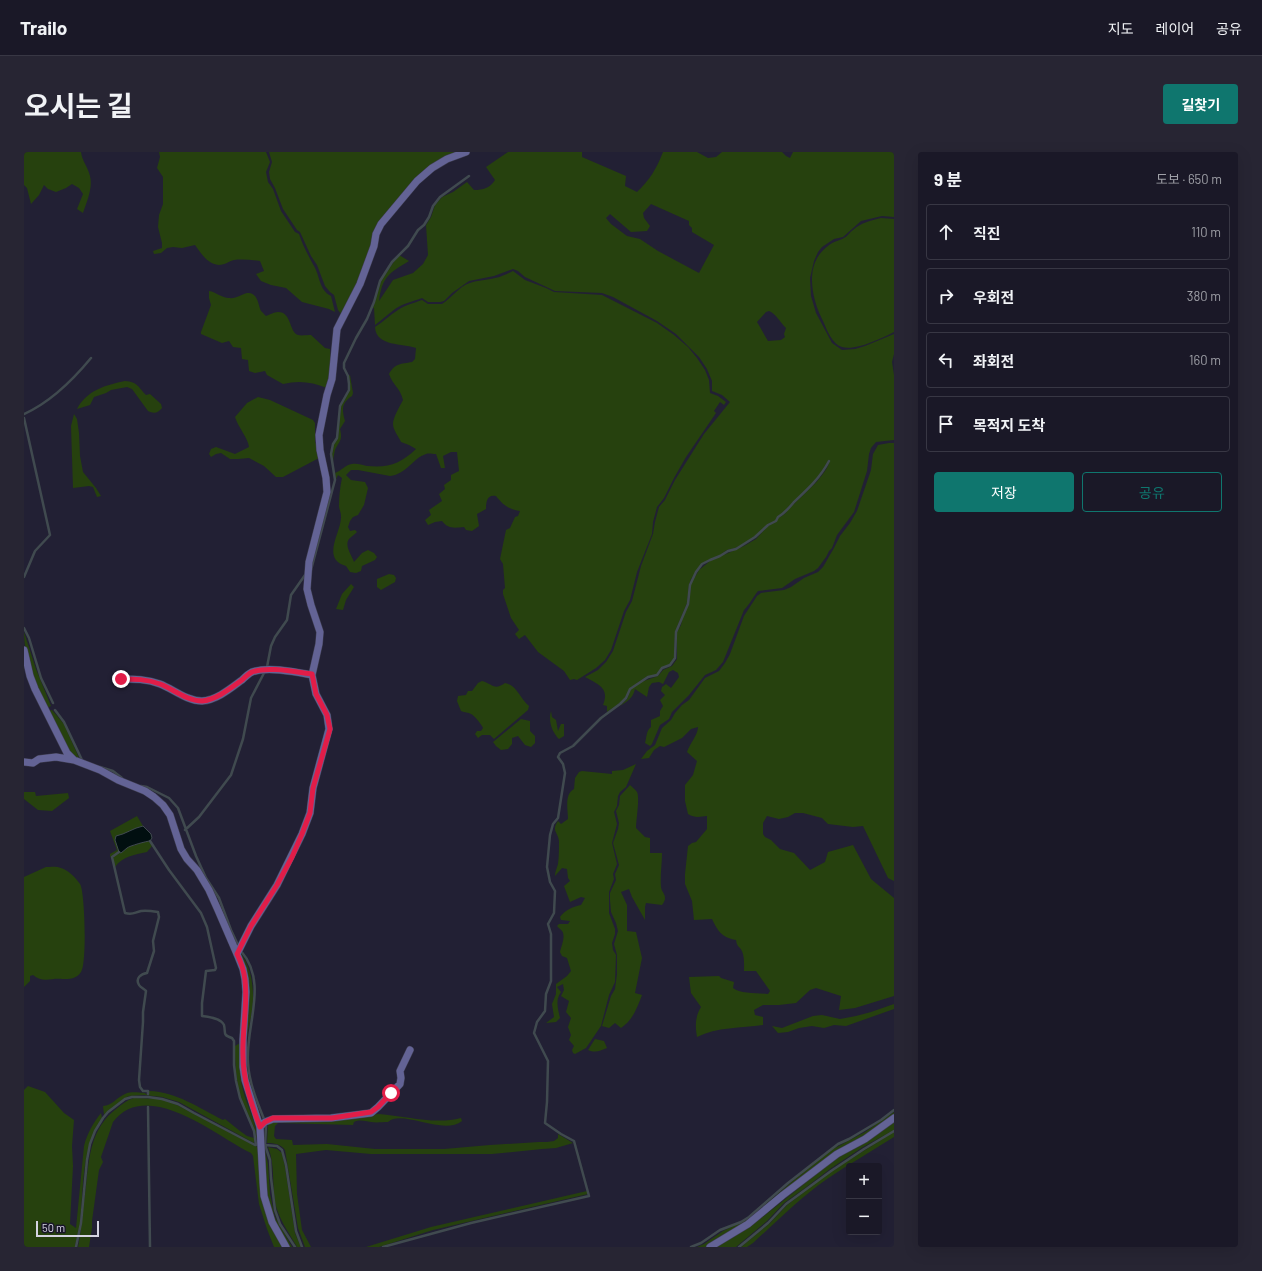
<!DOCTYPE html>
<html lang="ko">
<meta charset="utf-8">
<style>
:root{--surface:#1a1827;--page:#272533;--text:#f1f3f6;--muted:#9fa0a7;--line:#383744;--accent:#0f766e}
body{margin:0;font-family:Barlow,"Noto Sans KR",sans-serif;background:var(--page);color:var(--text)}
.controls{position:absolute;right:12px;bottom:12px;display:grid;overflow:hidden;border-radius:4px;box-shadow:0 4px 16px #0002}
.controls button{width:36px;height:36px;display:grid;place-items:center;padding:0;border:0;border-bottom:1px solid var(--line);background:var(--surface);color:var(--text);font:20px sans-serif}
.scale{position:absolute;left:12px;bottom:10px;width:63px;box-sizing:border-box;padding-left:4px;border:2px solid #d4d3e1;border-top:0;font-size:11px;line-height:14px;white-space:nowrap;color:#d4d3e1;-webkit-text-stroke:3px #19162a;paint-order:stroke}
.stop{position:absolute;width:12px;height:12px;margin:-9px;border:3px solid #e11d48;border-radius:50%;background:#fff}
.stop.end{background:#e11d48;border-color:#fff;box-shadow:0 1px 4px #0008}
.list{margin:0;padding:0;list-style:none}
h2{display:flex;justify-content:space-between;align-items:center;height:52px;margin:0;padding:0 16px;font-size:17px}
h2 small{font-size:13px;font-weight:400;color:var(--muted)}
.list li{display:grid;grid-template-columns:26px 1fr auto;gap:12px;align-items:center;box-sizing:border-box;height:56px;margin:0 8px 8px;padding:0 8px;border:1px solid var(--line);border-radius:4px}
.list b{display:block;font-size:15px;white-space:nowrap}
.list em{font-size:13px;font-style:normal;color:var(--muted)}
.actions{display:flex;gap:8px;padding:12px 16px}
.actions a{flex:1;padding:9px 0;border:1px solid var(--accent);border-radius:4px;text-align:center;font-size:14px;color:var(--accent)}
.actions .main{background:var(--accent);color:#fff}
.icon{flex:none;width:22px;height:22px;fill:none;stroke:currentColor;stroke-width:2;stroke-linecap:round;stroke-linejoin:round}
.map{position:relative;flex:none;width:870px;height:1095px;overflow:hidden;border-radius:4px}
header{display:flex;align-items:center;gap:24px;box-sizing:border-box;height:56px;padding:0 20px;background:var(--surface);border-bottom:1px solid var(--line)}
header strong{font-size:19px}
nav{display:flex;gap:22px;margin-inline-start:auto;font-size:14px}
.intro{display:flex;align-items:center;justify-content:space-between;box-sizing:border-box;height:96px;padding:0 24px}
h1{margin:0;font-size:28px}
.button{padding:10px 18px;border-radius:4px;background:var(--accent);color:#fff;font-size:14px;font-weight:700}
main{display:flex;gap:24px;padding:0 24px}
aside{flex:1;background:var(--surface);border-radius:4px;box-shadow:0 4px 16px #0002}
.map>svg:first-child{display:block}
</style>
<header>
<strong>Trailo</strong>
<nav><a>지도</a><a>레이어</a><a>공유</a></nav>
</header>
<div class="intro"><h1>오시는 길</h1><a class="button">길찾기</a></div>
<main>
<div class="map">
<svg width="870" height="1095" viewBox="0 0 870 1095">
<rect width="100%" height="100%" fill="#222034"/>
<!-- green -->
<path fill="#26410e" fill-rule="evenodd" d="M0,0H57C58,9 64,15 66,24C69,36 63,49 59,61L53,57L59,42L55,36L48,32L42,36L32,40L24,37L20,33L15,43L7,52L3,36L0,33Z
M135,0H242L246,10L242,20L244,30L249,37L257,59L271,80L275,82C279,94 284,103 290,114C296,124 295,138 307,144L311,160L305,157L278,150L262,136L247,133L237,129L232,122L240,119L236,109C227,108 219,107 210,108C205,109 201,113 195,113C183,112 177,101 171,93L158,96L149,95L143,96L137,101L130,102L129,99L138,96V91L134,75L135,63L139,52V25L133,16L136,5Z
M245,0H439L423,6L359,65L333,133L317,162L314,158L310,143L306,140L301,134L293,113L287,104L276,80L273,78L259,57L251,36L246,27L245,20L248,10Z
M484,0H558V5L602,24L601,34L613,40C625,29 633,16 639,0H673L684,6L692,5L698,0H758L762,4L766,6L769,0H870V65L858,64L837,69L819,85L810,87L798,95L794,100L790,109L786,126L787,144L792,161L808,191L818,198L831,197L841,194L870,182V202L868,210L870,223V288L852,290L847,296L845,302L843,319L830,360L813,383L808,396L805,399L802,405L794,416L790,419L771,427L758,436L734,439C729,445 726,452 720,458L699,510L692,518L681,523L665,543L648,560L645,567L636,573L628,592L626,594L621,591C623,584 622,579 627,575V568L636,564V559L639,554L636,548L641,543L637,539L638,535L642,532L647,536L655,525L654,521L649,518L645,520L639,532L635,530L628,531L625,535L623,545L611,537C609,546 604,549 596,554L603,547L607,537L617,530L634,524L639,518L648,514L653,507V480L657,473L659,462L665,452L667,432L675,418L686,409L720,394L732,387L744,374L752,370L754,366C761,363 762,360 766,356C778,343 802,325 806,308L804,309L793,327L783,336L781,340L764,355L760,360L754,364L751,369L744,372L731,384L717,393L711,396L703,398L696,403L686,407L678,412L667,427L665,433L663,451L651,480L650,506L646,512L638,515L633,522L622,525L606,536L602,545L596,551L583,560V554L579,553C586,536 574,532 561,525L574,518L582,510L589,499L602,460L608,449L617,414L629,382L631,370L635,355L641,348L651,328L680,282L706,250L698,243L688,239V229L683,217L675,205L652,182L633,169L589,145L578,141L531,139L501,125L494,119L489,117L470,124L445,129L428,141L420,149L416,150H404L398,146C390,149 378,152 371,157C364,162 358,168 351,173L350,156H349L357,129L369,111L375,103L385,109C365,121 358,125 355,149L369,128L389,121L399,112L404,103L402,73L407,65L411,53L418,45L429,40L443,30L450,38C459,38 466,36 471,28L462,15ZM627,52L665,69V73L668,76V80L690,93L675,121L634,99L616,87L603,84L587,72L582,66L586,62L607,80L623,79L626,74L620,66L619,61ZM745,159C752,162 756,170 762,176L760,182L761,185L757,188L744,189C740,183 737,176 733,170L742,160Z
M857,66L870,67V180C858,186 832,199 818,195C808,192 803,178 799,169C787,146 780,111 804,94C810,89 815,89 820,86C824,84 826,80 829,78C838,70 846,69 857,66Z
M489,119L501,128L522,136L530,140L578,143L633,171L650,183L664,195L673,206L681,218L685,228L686,241L694,244L702,250L700,253L696,250L690,259L692,261L662,305L650,326L640,346L633,355L629,370L628,382L613,420L606,448L600,459L587,498L581,508L572,516L553,528L550,527L546,528L540,519L514,500L501,483L495,487L491,482L495,478L487,466L479,442V438L481,436L479,412L476,407L482,378L486,376L491,365L494,364L496,359C484,357 479,353 472,344C463,342 462,350 462,357L453,362L455,374L448,379L442,378L440,375C430,376 424,377 418,369L411,370L404,373L401,368L407,363L405,358L418,349L415,342L421,337L420,333L427,328V323L435,319L433,300H427L419,304L421,316H417L412,302C408,302 405,301 402,302C389,306 383,322 366,324L334,318H327L322,323L327,328L341,330L344,336L340,353L334,363L329,365L326,369L324,375L326,379L331,378L333,380C331,382 327,385 325,387C320,394 328,403 330,410L338,401L344,398L350,401L353,405L351,408L338,414L337,419L332,421L326,420L322,414C296,406 318,380 317,364C317,360 315,357 315,354C315,345 316,335 318,326L314,323L312,327L311,321C317,319 321,313 328,312C333,311 338,313 343,314C365,316 376,312 392,297L385,293L377,290C375,285 369,278 369,272C369,265 376,254 379,248C376,235 369,234 365,222C371,211 377,212 388,210L391,207L392,196C379,191 352,195 351,175C359,170 366,163 374,158C381,153 390,151 398,148L404,152H418C428,146 435,134 446,131C454,128 463,128 471,126C477,125 483,122 489,119Z
M185,139C192,140 198,146 205,146C212,147 218,142 223,141C234,140 234,153 237,159C239,161 240,162 242,164C245,163 250,160 254,160C268,160 265,180 274,183C277,184 283,183 287,183L301,196L306,197L307,222L303,236C288,230 275,228 259,232L243,223L241,219L231,221L225,219L224,208L218,207L217,196L209,195L205,189L198,191L177,182V180L187,153L185,146Z
M326,223L329,241L328,244C317,251 318,258 321,269L316,277C319,289 315,289 311,298C310,303 309,307 309,311L308,302L310,292L314,286L317,254L326,238L325,224Z
M101,229C114,230 114,235 122,243L126,242L137,252L138,256C134,261 130,262 124,259L108,237L103,235L87,238L82,241L70,245L66,253L53,257C63,238 82,233 101,229Z
M234,245L246,248L289,268L291,271V290L294,296L295,306L259,325H252L240,314L225,306L214,307H206L197,301L192,302L187,305L185,302L187,297L192,295L211,302L225,295C224,286 214,275 211,265L223,251Z
M50,262L53,267L55,281L56,304L59,320L72,336L77,344L73,345L69,335L65,334L49,336L47,274Z
M865,291H870V729L864,726L839,674L829,675L804,672L798,666L779,661H771L764,665L755,667L743,664L739,671V682L741,685L747,688L756,697L770,701L786,718L801,710L804,700L829,693L847,727L870,746V844L831,856L815,858L817,844L792,836L786,838L772,851L755,853H739L730,858L731,863L739,865V873C717,876 693,875 673,885C671,874 671,865 677,855L667,841L665,825L695,824L697,826L710,830L709,836C716,842 734,841 744,842L746,839L732,819H720C720,812 721,802 716,796C713,793 713,793 712,788C697,785 694,779 688,767L670,768L668,749L661,732V722L664,694L668,691L672,690L683,677V664C675,665 671,666 664,662L661,649V633L669,623L673,609L663,600C666,591 674,583 674,575L667,577L658,586L640,595L636,594L630,598L625,606L617,607L623,599L631,593L638,576L647,568L651,561L658,553L665,548L681,526L695,519L701,511L706,502L720,464L733,444L737,441L760,438L767,435L780,426L794,420L799,415L810,396L816,384L826,371L833,359L847,318L849,302L854,293Z
M365,422L370,423L372,426L371,430L357,438L353,435V427Z
M327,432L330,435L322,448L319,458L312,457L318,442Z
M0,480L12,517L27,554L23,556C12,531 0,507 0,480Z
M458,529C469,532 470,539 481,531C493,533 496,547 505,554L504,558L470,587L466,583H458L454,586L451,582L453,579H457L459,576C458,573 450,563 447,562C444,560 441,561 437,559L433,549L434,544L442,543L444,539H448L454,531Z
M28,558L40,572L56,608C41,600 32,574 24,559Z
M527,559L528,565L532,568L534,579L537,572H540V584L535,587C528,580 524,569 527,559Z
M497,567L506,569V579L511,584V591L507,595L501,593L494,584L488,586V592L484,597L477,598L472,594L469,590Z
M612,612L602,635L596,640L594,644L593,654L590,660L593,672L588,691L593,712L589,722L590,727L585,740V761L591,777V782L588,791L589,798L592,803L591,830L585,843L577,874L562,896L551,902L549,901L548,898L550,894L545,888L547,883L544,875L547,866L542,860L545,849L537,844L540,838L539,832L533,835L537,840C531,848 534,857 536,866L532,870L522,871L530,865L528,852L532,842V832L543,824L547,819L543,806L538,804L536,800C537,795 542,784 538,779C537,777 534,776 533,774L535,772H544L546,769L537,768L536,765C541,758 548,755 557,753L561,746L557,745L546,750L540,734L546,729L544,726L543,717L538,716L531,724C531,719 533,716 534,712C535,705 535,696 535,689C534,680 527,679 534,669L537,672L544,667C544,658 540,642 550,637L551,626L555,620L558,619L588,622V619L599,618Z
M606,633C608,635 611,637 613,640C616,646 612,668 612,676L621,685L626,686V701H638C638,712 636,724 637,735C638,742 645,744 638,753L622,751L621,755V768L608,745L605,737L597,740L603,753V779L612,780L618,806L611,841L618,843C613,856 609,868 597,876L591,871L585,876L578,874L587,844L591,837L593,822V803L590,792L594,779L592,771L587,760L586,748V741L592,728L591,722L595,713L589,691L594,677L595,671L592,659L595,653L596,644Z
M0,640H11L12,644L44,641L45,646L28,659L14,658L0,647Z
M113,664L119,674C109,676 102,682 92,684L91,688L95,699L86,705V702L93,698L86,679Z
M123,688L125,689L128,694L123,700C110,703 99,704 91,715L89,705L101,698L103,695L112,693Z
M22,715C26,715 33,714 37,716C44,718 52,726 56,732C61,739 63,812 57,820C53,827 45,827 38,827C27,826 18,831 9,823L6,824V829L0,835V725Z
M216,800C228,816 231,839 228,859C226,873 221,887 222,902C223,926 231,948 239,971L236,972L221,920L220,888L224,848L223,827L222,819L214,802Z
M870,852V857L822,874L810,873L800,876L788,874L775,876L764,880L754,881L748,874L758,876L789,864L798,863L816,867L832,864L847,860Z
M571,887L580,889L583,896C576,899 571,901 564,898Z
M216,891C215,907 215,923 219,938C223,954 232,969 233,986L232,985C230,972 222,960 217,947C212,930 211,911 211,894Z
M4,934L21,940L40,961L50,968L48,994L49,1014L46,1072L52,1076L60,994C63,982 69,971 77,961L78,966C57,997 60,1035 56,1071C55,1079 52,1087 51,1095H0V938Z
M125,939C153,940 175,956 199,968L201,967L216,979L223,984L230,986V991L155,950L138,945L120,943L105,944L99,947L80,963L79,954C88,954 93,945 101,942C108,939 115,941 121,941L122,942H125Z
M110,946L136,947L153,953L231,994L234,995C235,1015 235,1036 240,1055C243,1069 252,1082 258,1095H250L243,1077L235,1052L229,1004L227,1001C192,984 123,925 89,970L77,1005L79,1010L75,1018L68,1069V1076L65,1095H54C58,1075 59,1054 62,1034C65,1005 67,976 92,957C98,952 103,948 110,946Z
M870,960V963L710,1079L682,1095H673L680,1092L699,1079L726,1066L765,1032L809,997L841,980Z
M355,962C381,964 412,973 437,966L438,969C419,984 378,957 364,970C359,970 352,971 347,970C341,969 336,967 330,970L329,973L254,971L251,974L250,984L252,987L268,988L269,993L303,992L351,997H420L466,993L515,990H523L530,989L534,986V982L549,991L532,996L518,997L468,1002H347L302,998L272,1002L273,1042L278,1078L287,1095H281L274,1076L261,998C257,992 250,991 243,991L244,971Z
M870,970V978L839,995L806,1017L781,1036L760,1051L743,1069L712,1095H691L726,1075L809,1009Z
M240,974V993L244,1012L246,1042L249,1056L251,1065L268,1095H264L250,1067L242,1041L238,976Z
M870,980V985C848,999 825,1012 803,1027C776,1046 753,1069 729,1091L723,1095H717L746,1071L763,1053L809,1018Z
M244,995L253,997L258,1001L261,1015L271,1081L277,1095H273C265,1081 254,1066 251,1050C248,1032 251,1012 244,995Z
M563,1039L564,1042L409,1078L355,1095H342L407,1075Z"/>
<!-- water -->
<path fill="#010f10" stroke="#404a4f" d="M119,674L127,682L128,686L126,689C123,689 105,694 103,696C101,698 99,699 97,701L95,700L91,688L92,684C102,682 109,676 119,674Z"/>
<g fill="none" stroke-linecap="round" stroke-linejoin="round">
<!-- stream -->
<path stroke="#404a4f" stroke-width="2.5" d="M0,262C27,250 48,229 67,206
M0,266L26,383L11,399L0,425
M287,418L311,328L307,302L309,292L313,286L316,254L325,238V232L324,224L320,216V211L332,186L343,167L350,150L356,129L368,110L384,94L394,78L400,73L405,65L409,54L416,45L445,24
M0,476L5,486L17,526L29,551
M243,515L247,494L251,485L263,468L267,443L281,423
M31,558L40,570L58,608
M76,615L89,619L98,626
M117,634L123,635L145,646L154,656L172,704L182,726L195,746L207,778L214,793
M161,678L175,665L207,623L219,587L227,546L240,521
M126,689L145,718L177,761L183,775L192,816L191,818L182,819L178,851V864C185,865 197,866 200,873C202,881 198,883 208,886L210,889V913L212,929L216,946L230,979L232,993
M95,700L88,705L101,761C109,763 109,761 117,759C122,758 128,759 134,760L135,765L129,789L130,799L123,821C117,822 111,826 115,833C116,835 120,837 122,839L119,860V870L115,928L116,935L119,939H124V942
M217,799C245,831 221,874 224,911C225,930 233,950 240,967
M124,955L126,1095
M242,974L241,993L246,1008L247,1026L251,1058L256,1072L271,1095
M241,993L253,994L258,998L262,1013L272,1079L278,1095
M52,1095L57,1071L63,1008L66,992L71,979L79,966L84,960L101,947L108,945H124L138,947L154,952L170,961L231,993
M359,1095L447,1071L565,1044L550,989L537,982L521,971L523,950L524,909L510,881L513,870L521,859L522,842L527,829V782L524,772L530,761L531,739L526,730L523,715L526,683L529,672L534,666L541,621L539,612L534,605L536,601L549,594L577,566L596,552L602,546L606,537L624,525L633,523L638,516L646,513L651,506L652,480L664,452L666,433L672,420L678,412L686,408L696,404L704,399L712,397L731,385L744,373L752,369L754,365C761,361 765,356 770,350C784,337 796,326 805,309
M667,1095L677,1091L696,1078L717,1070L725,1065L764,1031L814,992L825,987L857,968L870,958
M715,1095L744,1071L762,1052L807,1019L840,997L870,979"/>
<defs>
<path id="street" d="M0,498L6,524L11,537L43,601L50,608L76,618L94,628L121,639L130,645L139,653L146,663L157,697L163,707L173,718L185,738L194,758L213,802L219,817L221,827L222,840L219,888V915L221,928L236,975L239,1030L240,1044L248,1070L262,1095
M97,527C110,527 123,527 136,532C149,537 163,549 178,549C193,548 207,536 218,528C221,525 224,522 228,520C243,514 272,520 288,523
M0,610L9,611L15,607L32,605L50,608
M213,802L227,774L253,733L278,682L286,661L289,636L305,577L303,563L292,542L288,523L295,492L296,480L287,453L283,437L285,410L303,340L302,326L296,298L295,283L303,243L308,227L313,177L336,132L350,94L352,82L357,72L393,29L408,16L423,7L442,0
M236,975L241,970L249,967L307,966L347,961L354,955L376,932L377,926L376,919L386,898
M686,1095L724,1072L759,1043L813,1002L841,987L870,966"/>
</defs>
<!-- street casing -->
<use href="#street" stroke="#3e3d50" stroke-width="8"/>
<!-- street -->
<use href="#street" stroke="#636395" stroke-width="7"/>
</g>
<g fill="none" stroke-linecap="round" stroke-linejoin="round">
<!-- route -->
<path stroke="#e11d48" stroke-width="5" d="M97,527C110,527 123,527 136,532C149,537 163,549 178,549C192,548 207,536 218,528C221,525 224,522 228,520C243,514 272,520 288,522L292,542L303,563L306,577L289,636L286,661L278,682L268,705L253,733L227,774L213,802C217,810 220,819 221,828C224,853 218,878 219,903C219,928 227,951 236,975L241,970L249,966H308L347,960L354,955L367,941"/>
</g>
</svg>
<div class="controls">
<button>+</button>
<button>−</button>
</div>
<div class="scale">50 m</div>
<div class="stop" style="left:367px;top:941px"></div>
<div class="stop end" style="left:97px;top:527px"></div>
</div>
<aside>
<h2>9 분<small>도보 · 650 m</small></h2>
<ul class="list">
<li><svg class="icon" aria-label="ahead" viewBox="0 0 24 24"><path d="M12 20V5M6 11l6-6 6 6"/></svg><div><b>직진</b></div><em>110 m</em></li>
<li><svg class="icon" aria-label="right" viewBox="0 0 24 24"><path d="M7 20v-9h11M14 6l5 5-5 5"/></svg><div><b>우회전</b></div><em>380 m</em></li>
<li><svg class="icon" aria-label="left" viewBox="0 0 24 24"><path d="M17 20v-9H6M10 6l-5 5 5 5"/></svg><div><b>좌회전</b></div><em>160 m</em></li>
<li><svg class="icon" aria-label="arrive" viewBox="0 0 24 24"><path d="M6 21V4h12l-3 4 3 4H6"/></svg><div><b>목적지 도착</b></div></li>
</ul>
<div class="actions"><a class="main">저장</a><a>공유</a></div>
</aside>
</main>
